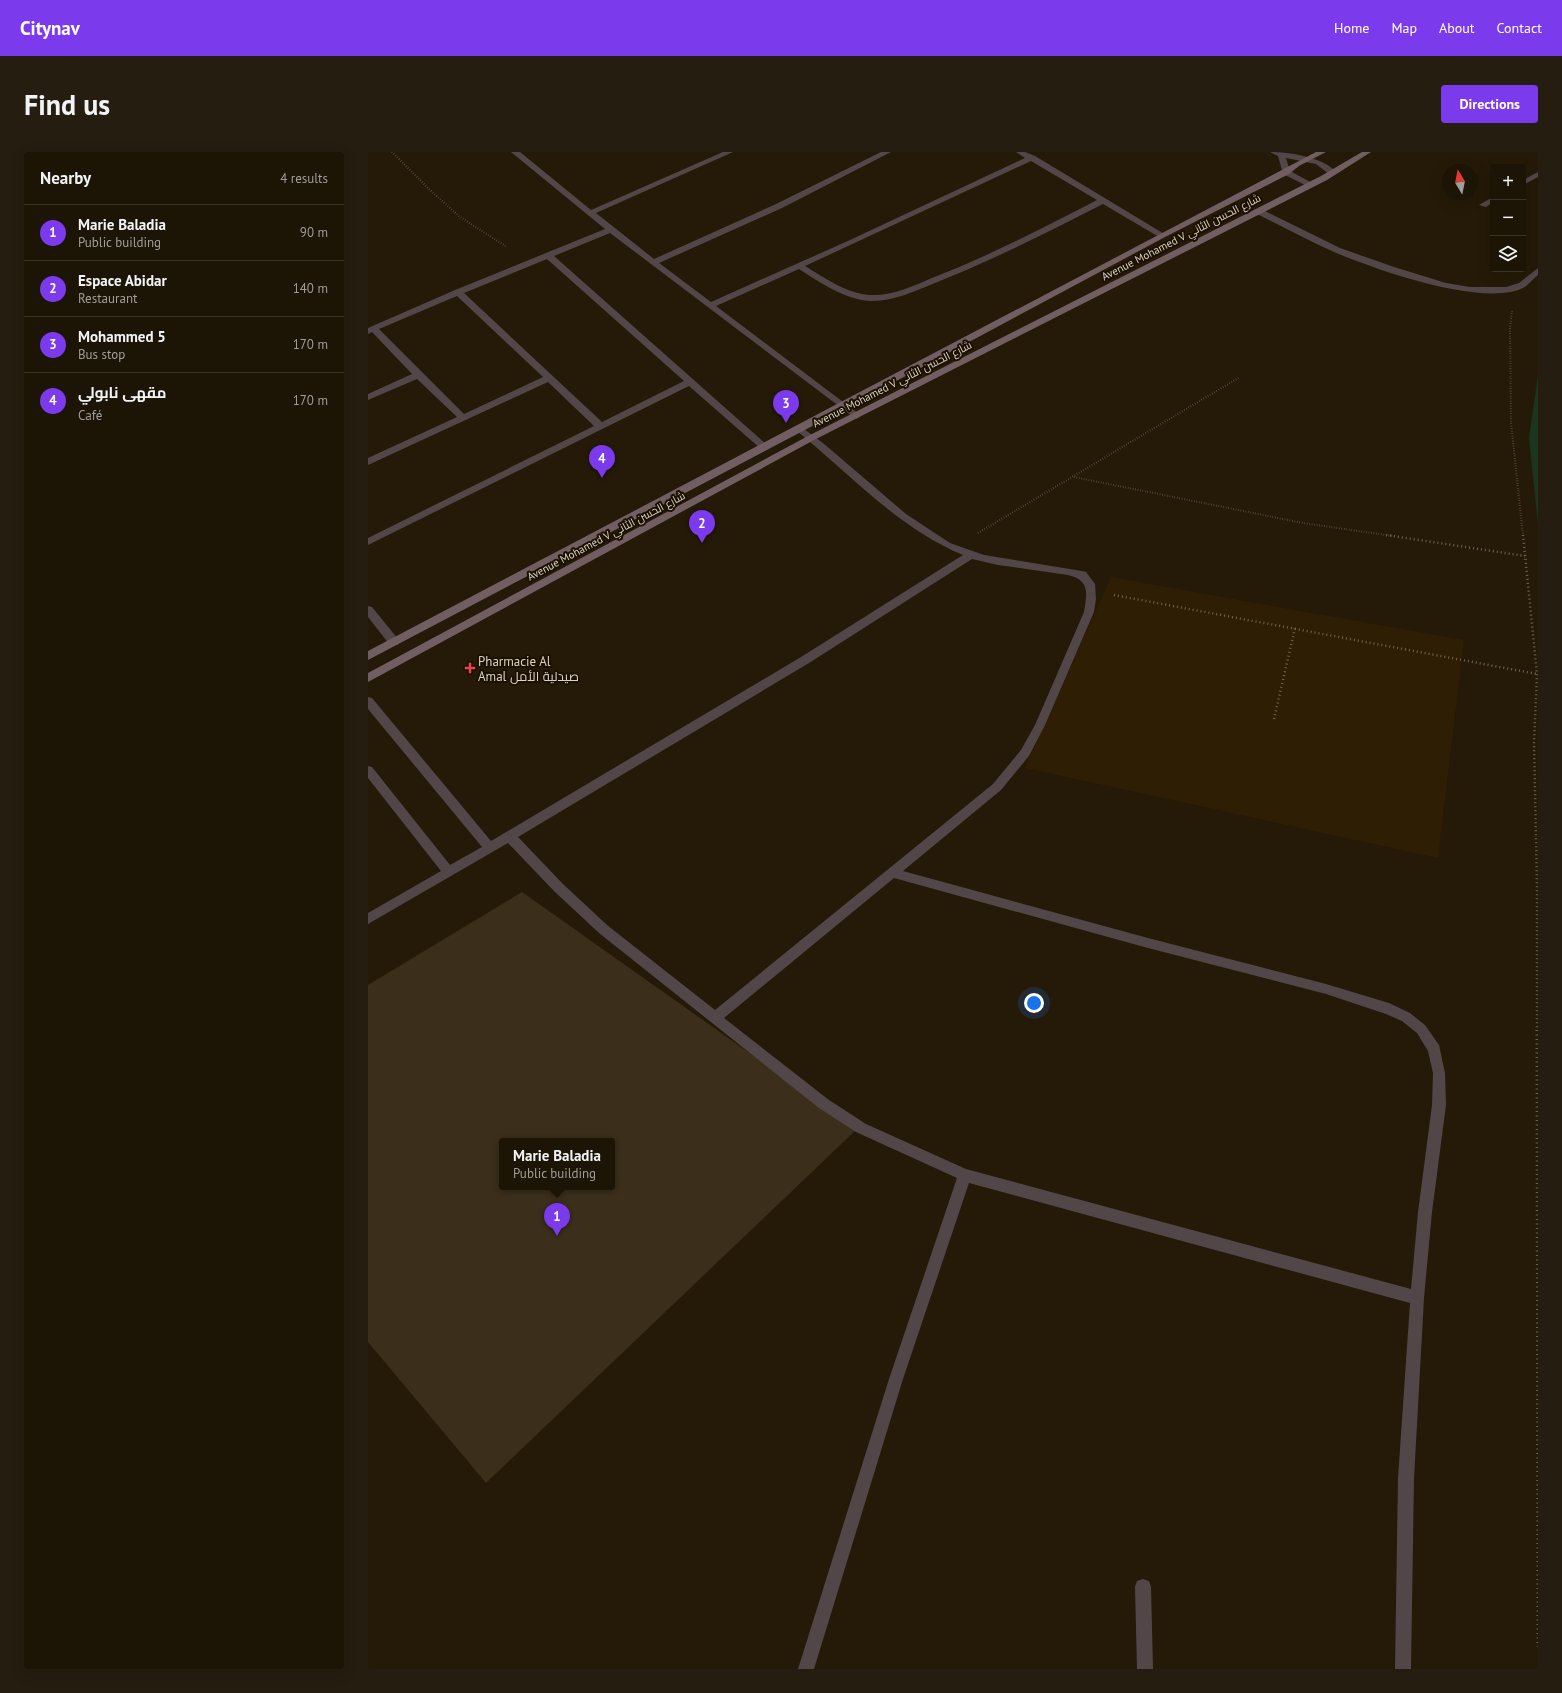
<!DOCTYPE html>
<meta charset="utf-8">
<style>
:root{--surface:#1c1405;--page:#251d0f;--text:#f1f3f6;--muted:#a09e9a;--line:#3a3327;--accent:#7c3aed}
body{margin:0;font-family:"PT Sans",Cairo,sans-serif;background:var(--page);color:var(--text)}
.controls{position:absolute;right:12px;top:12px;display:grid;overflow:hidden;border-radius:4px;box-shadow:0 4px 16px #0002}
.controls button{width:36px;height:36px;display:grid;place-items:center;padding:0;border:0;border-bottom:1px solid var(--line);background:var(--surface);color:var(--text);font:20px sans-serif}
.compass{position:absolute;left:1074px;top:12px;width:36px;height:36px;border-radius:50%;background:var(--surface);box-shadow:0 4px 16px #0002;rotate:350deg}
.you{position:absolute;left:666px;top:851px;width:14px;height:14px;margin:-10px;border:3px solid #fff;border-radius:50%;background:#1a73e8;box-shadow:0 0 0 6px #1a73e833}
.badge{display:grid;place-items:center;width:26px;height:26px;border-radius:50%;background:var(--accent);color:#fff;font-size:13px;font-weight:700}
.pin{position:absolute;translate:-50% -33px;filter:drop-shadow(0 1px 2px #0008)}
.pin::after{content:'';position:absolute;top:21px;width:14px;height:12px;background:inherit;clip-path:polygon(0 0,100% 0,50% 100%)}
.popup{position:absolute;left:131px;top:986px;width:116px;height:52px;box-sizing:border-box;display:grid;place-content:center;border-radius:4px;background:var(--surface);filter:drop-shadow(0 1px 3px #0005);font-size:13px;white-space:nowrap;color:var(--muted)}
.popup b{font-size:15px;color:var(--text)}
.popup::after{content:'';position:absolute;left:50%;top:100%;margin-left:-8px;border:8px solid transparent;border-top-color:var(--surface)}
.list{margin:0;padding:0;list-style:none}
h2{display:flex;justify-content:space-between;align-items:center;height:52px;margin:0;padding:0 16px;font-size:17px}
h2 small{font-size:13px;font-weight:400;color:var(--muted)}
.list li{display:grid;grid-template-columns:26px 1fr auto;gap:12px;align-items:center;box-sizing:border-box;height:56px;padding:0 16px;border-top:1px solid var(--line)}
.list b{display:block;font-size:15px;white-space:nowrap}
.list p{margin:0;font-size:13px;white-space:nowrap;color:var(--muted)}
.list em{font-size:13px;font-style:normal;color:var(--muted)}
.icon{flex:none;width:22px;height:22px;fill:none;stroke:currentColor;stroke-width:2;stroke-linecap:round;stroke-linejoin:round}
.map{position:relative;flex:none;width:1170px;height:1517px;overflow:hidden;border-radius:4px}
header{display:flex;align-items:center;gap:24px;box-sizing:border-box;height:56px;padding:0 20px;background:var(--accent);color:#fff}
header strong{font-size:19px}
nav{display:flex;gap:22px;margin-inline-start:auto;font-size:14px}
.intro{display:flex;align-items:center;justify-content:space-between;box-sizing:border-box;height:96px;padding:0 24px}
h1{margin:0;font-size:28px}
.button{padding:10px 18px;border-radius:4px;background:var(--accent);color:#fff;font-size:14px;font-weight:700}
main{display:flex;gap:24px;padding:0 24px}
aside{flex:1;background:var(--surface);border-radius:4px;box-shadow:0 4px 16px #0002}
.map>svg:first-child{display:block}
</style>
<header>
<strong>Citynav</strong>
<nav><a>Home</a><a>Map</a><a>About</a><a>Contact</a></nav>
</header>
<div class="intro"><h1>Find us</h1><a class="button">Directions</a></div>
<main>
<aside>
<h2>Nearby<small>4 results</small></h2>
<ul class="list">
<li><span class="badge">1</span><div><b>Marie Baladia</b><p>Public building</p></div><em>90 m</em></li>
<li><span class="badge">2</span><div><b>Espace Abidar</b><p>Restaurant</p></div><em>140 m</em></li>
<li><span class="badge">3</span><div><b>Mohammed 5</b><p>Bus stop</p></div><em>170 m</em></li>
<li><span class="badge">4</span><div><b>مقهى نابولي</b><p>Café</p></div><em>170 m</em></li>
</ul>
</aside>
<div class="map">
<svg width="1170" height="1517" viewBox="0 0 1170 1517">
<rect width="100%" height="100%" fill="#251a07"/>
<!-- built -->
<path fill="#2d1e04" d="M743,425L1096,488L1070,706L657,616Z"/>
<!-- green -->
<path fill="#1b351f" d="M1170,223V372L1161,286Z"/>
<!-- building -->
<path fill="#3b2f1b" fill-rule="evenodd" d="M154,740L489,977L118,1331L0,1190V833ZM134,989H244V1035H134Z"/>
<g fill="none" stroke-linecap="round" stroke-linejoin="round">
<!-- path-far2 -->
<path stroke="#6f6555" stroke-width="2" stroke-dasharray="0.5 2" stroke-linecap="butt" d="M24,0L62,38L92,65L139,95
M1144,159L1142,175L1143,270L1155,384
M706,325L935,371L1025,384
M610,381L872,225"/>
<!-- path-far1 -->
<path stroke="#6f6555" stroke-width="2.5" stroke-dasharray="1 3" stroke-linecap="butt" d="M1018,383L1157,404
M1155,383L1169,522L1166,590L1169,735V879
M746,443L1169,522
M906,567L927,476"/>
<!-- path -->
<path stroke="#6f6555" stroke-width="3" stroke-dasharray="1 3.5" stroke-linecap="butt" d="M1169,878L1170,1495"/>
<!-- street -->
<path fill="#524649" fill-rule="evenodd" d="M143,0H152L223,58L355,0H365L228,61L286,107L408,52L513,0H523L414,56L291,111L343,150L482,88L657,6L648,0H657L667,4L798,83L791,85L735,52C680,80 625,108 567,131C547,139 524,150 502,149C476,147 453,131 431,117L348,154L491,262L493,264L488,267L242,81L186,104L399,293V297H393L321,234L0,393V386L226,274L180,230L0,313V306L89,265L49,227L0,248V242L44,222L4,180L0,182V176L87,138L237,77ZM663,9L729,48C675,76 621,104 564,126C545,134 524,144 503,143C479,142 457,126 437,114ZM179,107L316,229L234,270L96,141ZM89,144L175,225L96,262L11,177Z
M902,0C921,0 955,5 968,20L961,22L948,12L918,6L922,19L946,32L939,34L915,22L910,4Z
M1170,20V25L1155,33V28Z
M1125,45V50L1118,55L1111,53Z
M887,57H893L972,96L1026,115L1078,131L1102,135H1138L1151,131L1170,116V123C1166,126 1161,132 1157,135C1118,157 1006,117 966,100C939,88 913,74 887,61Z
M432,274L455,291L538,362L582,391L616,403L714,419L718,420L727,432L728,447L726,460L677,573L661,604L633,638L535,719L780,786L958,832L1021,851L1042,861L1057,873L1071,893L1077,921L1078,953L1064,1060L1056,1146L1046,1326L1043,1517H1027L1030,1326L1042,1151L601,1031L535,1227L446,1517H430L521,1227L589,1026L488,980L451,956L231,781L187,740L140,691L0,772V761L73,719L0,626V614L4,615L82,713L114,695L0,557V545L4,546L123,689L433,505L595,403C530,376 483,323 429,279V275ZM604,407L630,413L700,423C722,428 719,441 716,460L667,573L653,598L625,632L347,858L239,773L195,732L150,685L441,511ZM526,726L780,796L958,842L1018,862L1034,869L1049,881L1060,899L1065,921L1064,953L1050,1060L1043,1137L598,1017L498,972L461,948L356,866Z
M0,454L4,455L30,487L31,490L30,493H22L0,465Z
M775,1427L781,1429L783,1435L785,1517H769L767,1435L769,1429Z"/>
<!-- secondary -->
<path fill="#705e62" fill-rule="evenodd" d="M948,0H958L931,14L921,22L797,85L435,279L0,508V499Z
M994,0H1003L959,28L446,288L0,530V521L440,284L953,24Z"/>
</g>
<!-- markers -->
<path fill="#e0444e" stroke="#1c1101" stroke-width="1.5" d="M100 510h4v4h4v4h-4v4h-4v-4h-4v-4h4z"/>
<g text-anchor="middle" dominant-baseline="central" stroke-width="4" stroke-linejoin="round" paint-order="stroke">
<!-- far-street labels -->
<g font-size="11" fill="#dad3c7" stroke="#1c1101">
<text transform="translate(813 85) rotate(-27)">Avenue Mohamed V شارع الحسن الثاني</text>
<text transform="translate(524 232) rotate(-27)">Avenue Mohamed V شارع الحسن الثاني</text>
<text transform="translate(238 384) rotate(-28)">Avenue Mohamed V شارع الحسن الثاني</text>
</g>
<!-- poi labels -->
<g font-size="13" fill="#dad3c7" stroke="#1c1101" text-anchor="start">
<text x="110" y="509">Pharmacie Al<tspan x="110" dy="15">Amal صيدلية الأمل</tspan></text>
</g>
</g>
</svg>
<div class="controls">
<button>+</button>
<button>−</button>
<button><svg class="icon" aria-label="layers" viewBox="0 0 24 24"><path d="M12 4l9 5-9 5-9-5zM3 14l9 5 9-5"/></svg></button>
</div>
<svg class="compass" viewBox="-18 -18 36 36"><path d="M0-13l5 13h-10z" fill="#e53935"/><path d="M0 13l5-13h-10z" fill="#a09e9a"/></svg>
<div class="you"></div>
<div class="pin badge" style="left:189px;top:1084px">1</div>
<div class="popup"><b>Marie Baladia</b>Public building</div>
<div class="pin badge" style="left:334px;top:391px">2</div>
<div class="pin badge" style="left:418px;top:271px">3</div>
<div class="pin badge" style="left:234px;top:326px">4</div>
</div>
</main>
